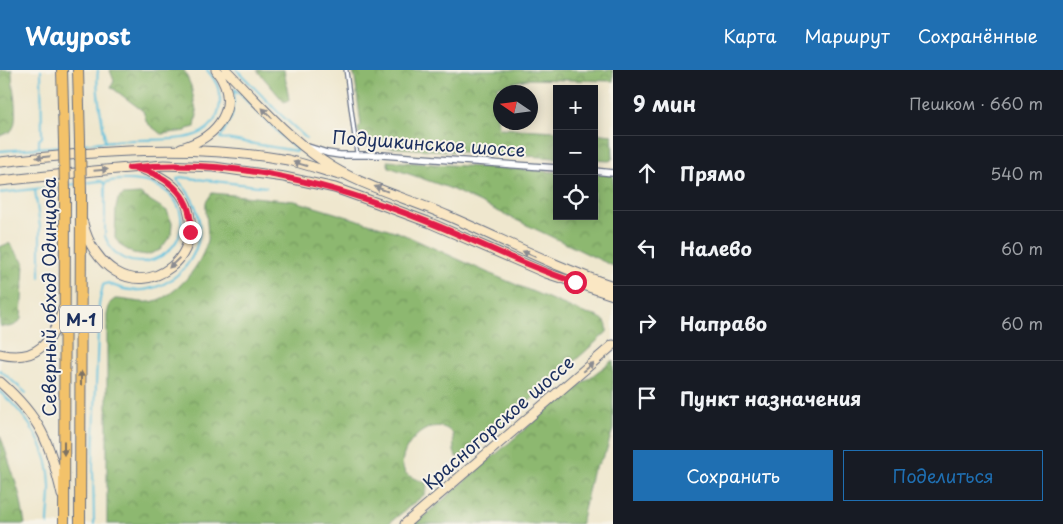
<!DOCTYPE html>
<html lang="ru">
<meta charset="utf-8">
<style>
:root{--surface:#171b24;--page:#20242c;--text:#f1f3f6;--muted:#9ea1a6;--line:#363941;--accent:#1f6fb2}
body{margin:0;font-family:"Playpen Sans",sans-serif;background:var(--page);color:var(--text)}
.controls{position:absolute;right:15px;top:15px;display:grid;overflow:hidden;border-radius:0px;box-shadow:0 2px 12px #0003}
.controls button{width:45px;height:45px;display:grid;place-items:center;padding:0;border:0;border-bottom:1px solid var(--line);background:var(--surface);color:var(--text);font:25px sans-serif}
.compass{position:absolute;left:493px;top:15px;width:45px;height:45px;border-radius:50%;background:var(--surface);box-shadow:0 2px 12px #0003;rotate:283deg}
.stop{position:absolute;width:15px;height:15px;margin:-11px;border:4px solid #e11d48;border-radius:50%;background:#fff}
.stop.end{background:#e11d48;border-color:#fff;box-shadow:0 1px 5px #0008}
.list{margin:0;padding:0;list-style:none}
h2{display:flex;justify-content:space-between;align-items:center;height:65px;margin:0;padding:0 20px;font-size:21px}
h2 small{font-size:16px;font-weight:400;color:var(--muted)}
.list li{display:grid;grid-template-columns:32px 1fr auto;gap:15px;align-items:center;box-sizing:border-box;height:75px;padding:0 20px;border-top:1px solid var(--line)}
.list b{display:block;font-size:19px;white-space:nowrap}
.list em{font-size:16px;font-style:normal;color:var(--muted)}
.actions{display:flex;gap:10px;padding:15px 20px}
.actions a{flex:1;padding:11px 0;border:1px solid var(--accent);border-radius:0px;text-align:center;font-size:18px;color:var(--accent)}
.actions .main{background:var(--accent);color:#fff}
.icon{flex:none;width:28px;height:28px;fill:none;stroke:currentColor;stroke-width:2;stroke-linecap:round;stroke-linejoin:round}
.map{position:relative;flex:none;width:613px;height:454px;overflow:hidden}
header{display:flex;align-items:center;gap:30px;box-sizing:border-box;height:70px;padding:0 25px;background:var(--accent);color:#fff}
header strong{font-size:24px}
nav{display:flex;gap:28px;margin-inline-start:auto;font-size:18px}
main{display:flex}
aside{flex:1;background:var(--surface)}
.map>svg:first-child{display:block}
</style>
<header>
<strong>Waypost</strong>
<nav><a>Карта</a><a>Маршрут</a><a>Сохранённые</a></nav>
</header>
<main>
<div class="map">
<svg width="613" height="454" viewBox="0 0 613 454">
<defs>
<pattern id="forest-crowns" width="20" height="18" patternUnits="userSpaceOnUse" patternTransform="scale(1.25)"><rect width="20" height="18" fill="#8db86f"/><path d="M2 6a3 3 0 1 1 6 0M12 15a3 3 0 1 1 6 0" fill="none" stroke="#72965e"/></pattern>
</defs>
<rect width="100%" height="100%" fill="#f7f3e8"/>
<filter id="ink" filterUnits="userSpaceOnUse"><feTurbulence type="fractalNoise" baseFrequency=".02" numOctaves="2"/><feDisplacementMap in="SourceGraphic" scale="10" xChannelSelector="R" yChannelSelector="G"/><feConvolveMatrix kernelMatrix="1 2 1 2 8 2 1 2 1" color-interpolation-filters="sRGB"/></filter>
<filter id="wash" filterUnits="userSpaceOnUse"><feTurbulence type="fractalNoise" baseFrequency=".0096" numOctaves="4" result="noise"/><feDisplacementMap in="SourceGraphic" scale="20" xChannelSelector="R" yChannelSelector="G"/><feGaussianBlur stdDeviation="1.12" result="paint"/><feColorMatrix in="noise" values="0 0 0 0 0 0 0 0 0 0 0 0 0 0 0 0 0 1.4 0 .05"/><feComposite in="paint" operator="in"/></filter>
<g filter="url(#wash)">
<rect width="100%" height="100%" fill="#efe7ce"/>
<!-- forest -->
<path fill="url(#forest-crowns)" stroke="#547466" d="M0,0H12C11,13 21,51 11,61C9,63 3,64 0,66Z
M110,0H184L191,16L197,45L195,57L187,59L186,61L161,64L147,53L143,41L111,17L114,11Z
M257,0H284L289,30L284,32Z
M352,0H613V11L527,9L498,17L494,31L499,58L557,61V88L368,76C359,73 360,66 358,58L361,55L355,8Z
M594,63L612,65L613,89L609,91L594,90Z
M387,91L557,102V146H594V104L613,105V196L449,118L389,97Z
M212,123L295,131L398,162L493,205L586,244C597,246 609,248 607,262L533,328L462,386L456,387L454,381L453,364C432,339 392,382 405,402C409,408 420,410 426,413L427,418L425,424L388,454H107V245L110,233L115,229C126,229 138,233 149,232C174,230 203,194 207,171C209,157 205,145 206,132Z
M140,124L167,141L172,153L171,165L160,180L147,185L133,183L121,176L115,168L116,138L118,129L123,125Z
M9,173L24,193L21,249C16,257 9,258 0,256V177Z
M613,290V359L606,382L592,403L581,454H415L546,341Z
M0,366L3,373L20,426L25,454H0Z"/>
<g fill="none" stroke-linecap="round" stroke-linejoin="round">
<!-- stream -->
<path stroke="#5fc0dd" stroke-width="2" d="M98,0C95,24 103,48 105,72
M237,0L279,43L306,68
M235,19L285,69L297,79L296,81L220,68L232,46Z
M83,74C100,72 116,70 133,70C163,68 210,77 219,39C223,24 217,11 207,0
M39,77V70L42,67L41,0
M0,81L61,76
M85,113L100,111L105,113C114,108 140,110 150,113C164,118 176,127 180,141C193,188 122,215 105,166V113
M67,115L78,114
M35,120L40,157V207
M0,123L60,116
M0,300L26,323
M0,322C28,346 51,380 50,419C50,431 48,442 48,454
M94,454L93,396L99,234L103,215L108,213C159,240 218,187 194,133C190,125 185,117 178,111L177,109L180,107L266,117"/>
</g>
</g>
<g filter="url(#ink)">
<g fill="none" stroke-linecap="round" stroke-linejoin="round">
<defs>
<path id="service" d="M346,0L357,84"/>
<path id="minor" d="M308,77L327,83L340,85H382L557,98
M594,101L613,103"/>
<path id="secondary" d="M226,0C257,32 286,66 323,91C359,116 408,128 448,146C504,170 555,197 613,216
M181,78C218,67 243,36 216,0
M0,92C96,81 192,73 288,90C305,94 322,100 339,105
M0,111L94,101L164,95L214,97L284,107L335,118L377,133L428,152L546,203L613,225
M83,153C92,194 132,227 171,197C196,178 197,136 173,116C164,107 151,102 139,98
M0,284C37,293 53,271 63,239
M0,312C41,348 50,373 62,425
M405,454L613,275"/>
<path id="trunk" d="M62,0L64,72
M78,0L80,71
M64,454L65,124
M80,454L81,124"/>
</defs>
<!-- service casing -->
<use href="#service" stroke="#656f85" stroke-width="5.5"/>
<!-- minor casing -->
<use href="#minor" stroke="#656f85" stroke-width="8"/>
<!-- secondary casing -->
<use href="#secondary" stroke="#656f85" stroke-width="11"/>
<!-- trunk casing -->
<use href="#trunk" stroke="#656f85" stroke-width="12"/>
<!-- service -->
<use href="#service" stroke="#fff" stroke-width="3"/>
<!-- minor -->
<use href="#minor" stroke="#fff" stroke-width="5.5"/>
<!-- secondary -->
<use href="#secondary" stroke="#fae7c3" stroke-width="9"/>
<!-- trunk -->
<use href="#trunk" stroke="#f3c26a" stroke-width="10"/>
<defs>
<path id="trunk-bridge" d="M80,71L81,124
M64,72L65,124"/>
</defs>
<!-- trunk-bridge casing -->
<use href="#trunk-bridge" stroke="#656f85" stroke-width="12" stroke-linecap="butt"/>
<!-- trunk-bridge -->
<use href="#trunk-bridge" stroke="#f3c26a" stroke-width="10"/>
</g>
<!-- one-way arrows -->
<defs><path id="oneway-solid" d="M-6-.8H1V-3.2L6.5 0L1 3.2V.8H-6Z" transform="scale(1.25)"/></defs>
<g fill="#8a8b90">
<use href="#oneway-solid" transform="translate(267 43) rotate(-134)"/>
<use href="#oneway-solid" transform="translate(43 87) rotate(174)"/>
<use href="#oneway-solid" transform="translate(300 94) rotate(-164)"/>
<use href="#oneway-solid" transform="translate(101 100) rotate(-5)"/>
<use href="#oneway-solid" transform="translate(381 119) rotate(-159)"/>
<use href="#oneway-solid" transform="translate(529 184) rotate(-156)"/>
<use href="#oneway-solid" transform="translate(174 193) rotate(136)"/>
<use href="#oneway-solid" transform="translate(588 297) rotate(-40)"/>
</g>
<g fill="#7c7163">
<use href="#oneway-solid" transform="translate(81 308) rotate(-90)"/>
<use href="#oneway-solid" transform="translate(64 378) rotate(90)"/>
</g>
</g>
<g fill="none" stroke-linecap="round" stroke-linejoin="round" filter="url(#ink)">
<!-- route -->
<path stroke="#e11d48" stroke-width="6" d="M190,162C195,125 162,100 129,98C232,87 333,114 428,152C477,171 525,196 575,212"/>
</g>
<g text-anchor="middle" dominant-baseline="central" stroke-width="4" stroke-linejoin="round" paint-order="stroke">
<!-- shield labels -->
<rect fill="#f7f3e8" stroke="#5d6a87" stroke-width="1" x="60" y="235.5" width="42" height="27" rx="4"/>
<g font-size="16" font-weight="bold" fill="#1b2f5e">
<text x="81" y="249">М-1</text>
</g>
<!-- street labels -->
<g font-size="18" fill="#1b2f5e" stroke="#f7f3e8">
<text transform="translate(429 73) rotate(4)">Подушкинское шоссе</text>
<text transform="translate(48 227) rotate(-90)">Северный обход Одинцова</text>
<text transform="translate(498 352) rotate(-41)">Красногорское шоссе</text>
</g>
</g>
</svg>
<div class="controls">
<button>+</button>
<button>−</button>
<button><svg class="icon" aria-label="locate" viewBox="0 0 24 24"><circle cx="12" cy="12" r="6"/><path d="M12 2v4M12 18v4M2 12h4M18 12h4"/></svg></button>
</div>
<svg class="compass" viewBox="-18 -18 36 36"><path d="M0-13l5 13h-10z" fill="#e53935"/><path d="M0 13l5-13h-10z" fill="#9ea1a6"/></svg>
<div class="stop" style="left:575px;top:212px"></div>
<div class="stop end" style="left:190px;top:162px"></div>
</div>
<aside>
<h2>9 мин<small>Пешком · 660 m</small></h2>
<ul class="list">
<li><svg class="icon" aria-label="ahead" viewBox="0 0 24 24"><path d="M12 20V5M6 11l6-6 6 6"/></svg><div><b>Прямо</b></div><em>540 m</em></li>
<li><svg class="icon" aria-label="left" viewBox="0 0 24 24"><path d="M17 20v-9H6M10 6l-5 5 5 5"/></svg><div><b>Налево</b></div><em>60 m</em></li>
<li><svg class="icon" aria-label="right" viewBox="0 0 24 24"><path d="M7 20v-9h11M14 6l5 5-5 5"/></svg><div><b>Направо</b></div><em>60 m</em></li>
<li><svg class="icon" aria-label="arrive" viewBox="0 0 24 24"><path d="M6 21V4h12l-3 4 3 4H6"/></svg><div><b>Пункт назначения</b></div></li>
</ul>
<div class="actions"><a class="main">Сохранить</a><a>Поделиться</a></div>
</aside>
</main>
